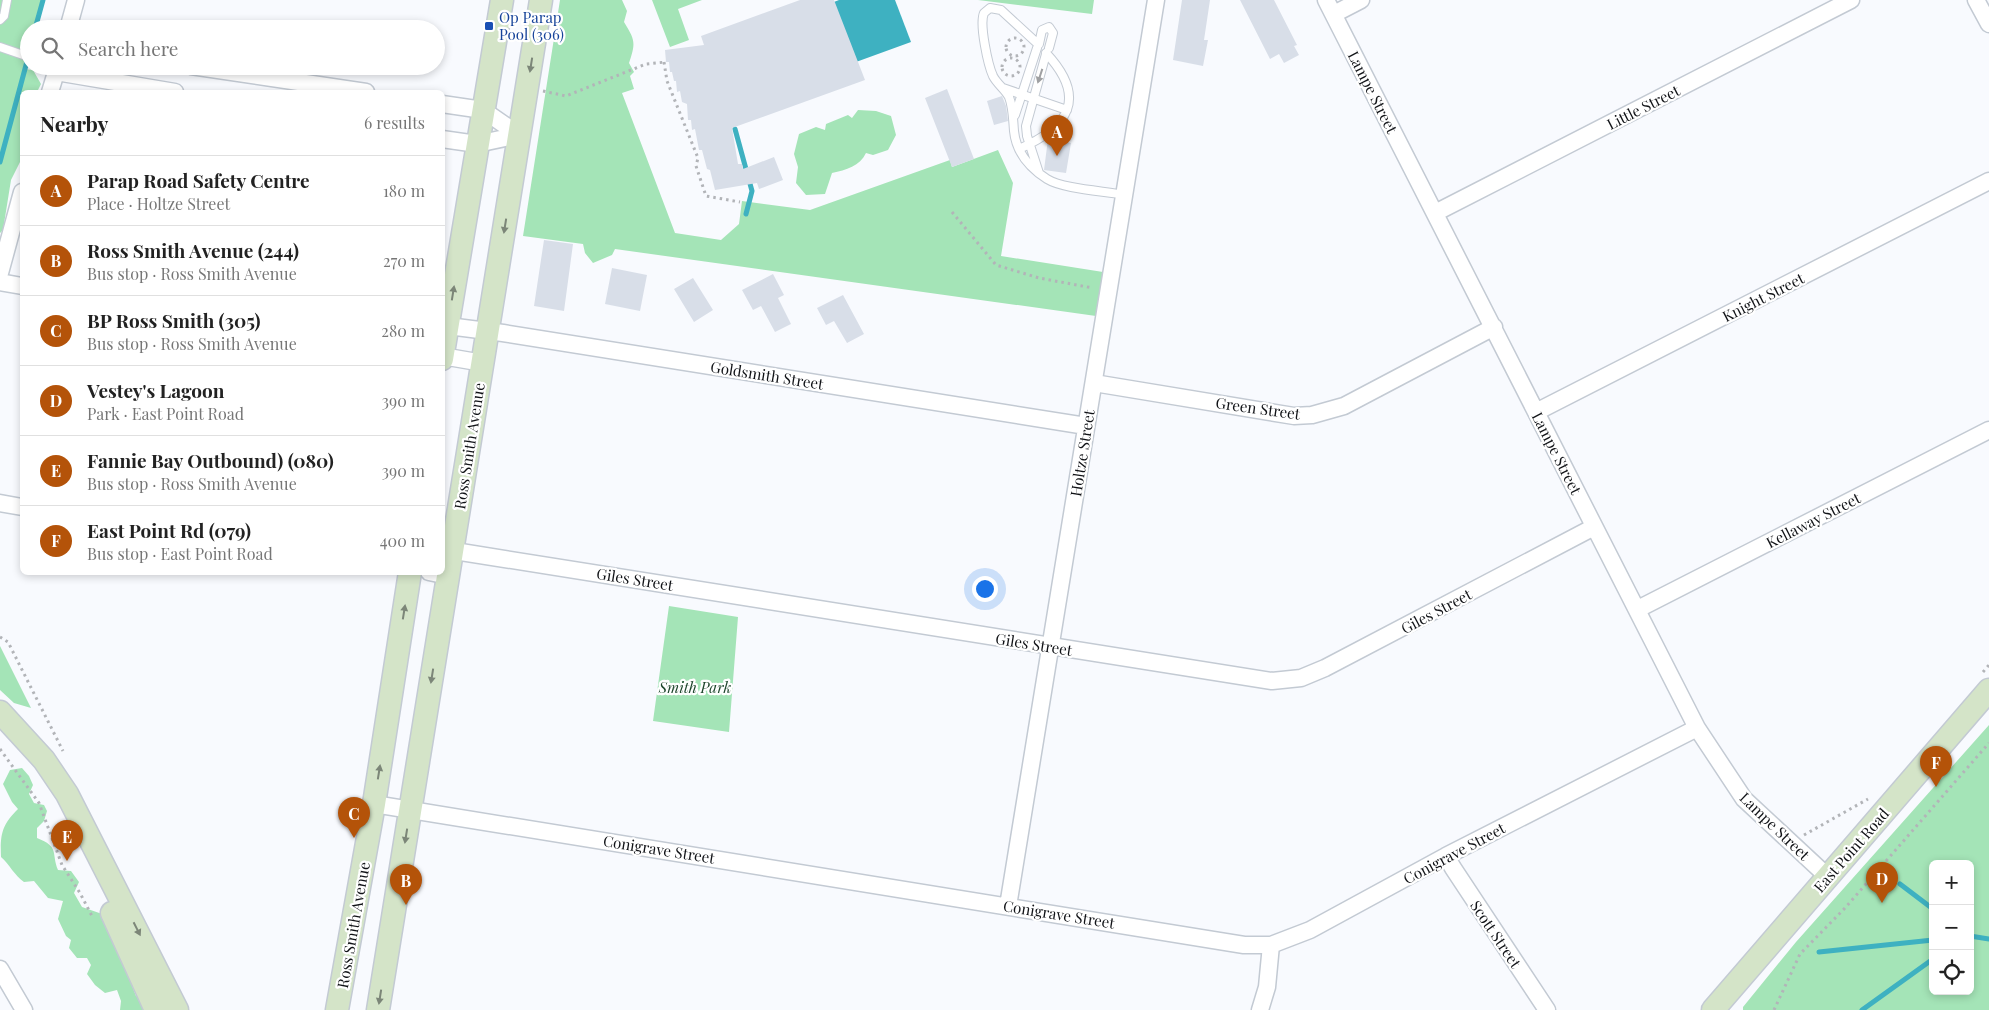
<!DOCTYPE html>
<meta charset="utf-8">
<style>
:root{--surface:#fff;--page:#f2f2f2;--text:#222;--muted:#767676;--line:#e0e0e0;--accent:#b45309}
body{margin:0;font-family:"Playfair Display",serif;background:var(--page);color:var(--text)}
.controls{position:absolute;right:15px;bottom:15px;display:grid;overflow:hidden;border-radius:8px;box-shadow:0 2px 8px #0003}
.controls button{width:45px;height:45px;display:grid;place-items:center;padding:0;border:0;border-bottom:1px solid var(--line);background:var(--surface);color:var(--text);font:25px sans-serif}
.you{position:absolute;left:984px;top:588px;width:18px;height:18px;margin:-12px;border:4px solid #fff;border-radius:50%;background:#1a73e8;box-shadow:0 0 0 8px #1a73e833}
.badge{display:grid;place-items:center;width:32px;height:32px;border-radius:50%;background:var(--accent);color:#fff;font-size:16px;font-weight:700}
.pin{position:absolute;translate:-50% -41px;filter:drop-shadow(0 1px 2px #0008)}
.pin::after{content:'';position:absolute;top:26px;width:18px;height:15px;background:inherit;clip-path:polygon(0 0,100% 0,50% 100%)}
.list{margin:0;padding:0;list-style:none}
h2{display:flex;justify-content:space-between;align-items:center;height:65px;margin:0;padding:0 20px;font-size:21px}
h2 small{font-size:16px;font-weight:400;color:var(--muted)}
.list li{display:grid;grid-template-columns:32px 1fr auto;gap:15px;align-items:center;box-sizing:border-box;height:70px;padding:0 20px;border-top:1px solid var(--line)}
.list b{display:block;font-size:19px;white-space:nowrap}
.list p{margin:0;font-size:16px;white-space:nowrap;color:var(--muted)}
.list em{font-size:16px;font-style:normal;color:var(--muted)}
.icon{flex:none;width:28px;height:28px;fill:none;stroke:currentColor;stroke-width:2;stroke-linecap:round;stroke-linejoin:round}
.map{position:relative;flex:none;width:1989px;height:1010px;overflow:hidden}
.search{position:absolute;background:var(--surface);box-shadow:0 2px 8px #0003;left:20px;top:20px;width:425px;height:55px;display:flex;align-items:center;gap:12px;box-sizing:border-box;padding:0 18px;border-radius:28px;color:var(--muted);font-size:19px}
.panel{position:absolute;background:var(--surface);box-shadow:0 2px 8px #0003;left:20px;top:90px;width:425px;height:485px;border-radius:8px}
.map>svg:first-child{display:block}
</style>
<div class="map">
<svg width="1989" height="1010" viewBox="0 0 1989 1010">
<rect width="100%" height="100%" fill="#f8fafe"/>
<!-- green -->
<path fill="#a4e4b7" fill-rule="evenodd" d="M0,0H43L35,29H29V52L24,69L33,70L41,84L37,92H22V126L20,132L22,158L11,180L3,230L0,233Z
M560,0H622L627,11L624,22C635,40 636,42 629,63L634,72L630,76L634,89L622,93L675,233L721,240L739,224L742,201L810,210L950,160L952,167L998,150L1013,183L1001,256L1103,272L1096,316L615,249L612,255L593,263L585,253L583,244L523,236Z
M652,0H702L678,9L689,40L670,47Z
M978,0H1094L1092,14Z
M858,110L876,111L891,116L896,135L888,150L873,155L866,153C860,166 846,170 832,173L825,194L806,195L796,183L798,167L794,154L799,134L816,127L825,130L826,124L848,115L852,118Z
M669,606L738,617L729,732L653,721Z
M0,646L31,708L14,703L0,690Z
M1989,725V1010H1743V1007L1796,942ZM1933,864H1970V991H1933Z
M22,768L29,776L33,785L29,794L34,803L44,805L47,811L44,821L37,828V838C60,847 51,853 58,870L71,871L79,882L74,893L82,907L105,915L133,972L131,983L136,996L147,1002L150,1010H120L121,1001L117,990L105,993L95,985L87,974L91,965L87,958H77L69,948L71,940L66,936L58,919L63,901L48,898L34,881L24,882C14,875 10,865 1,857C0,834 2,825 18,809L12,802L3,784L10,770Z"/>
<!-- water -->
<path fill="#3eb1c1" d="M839,0H895L911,42L790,86L768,28Z"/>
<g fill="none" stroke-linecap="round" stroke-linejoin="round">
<!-- stream -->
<path stroke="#3eb1c1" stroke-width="5" d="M35,29L43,0
M735,129L752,191L746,214
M0,162L29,54
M1900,884L1933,909
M1970,936L1989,939
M1819,952L1933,940
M1862,1010L1933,959"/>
</g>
<!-- building -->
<path fill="#d8dee8" d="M800,0H834L865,80L732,128L738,164H742L743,169L774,157L783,180L759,189L757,183L715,190L710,170L707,169L702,150H699L695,129L692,130L691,120H688L687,104L682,102L680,91L677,92L676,81H674L672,72H670L669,62H666L665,50L704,45L701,36Z
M1182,0H1210L1204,40H1208L1203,66L1173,60Z
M1240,0H1274L1297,45L1294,46L1299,55L1284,63L1279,54L1270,59Z
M947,89L974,159L952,167L925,98Z
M1002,96L1006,106L1008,121L994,125L987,101Z
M1048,139L1071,143L1066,173L1044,170Z
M544,240L573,244L564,311L534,306Z
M612,268L647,275L640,311L605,304Z
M773,274L784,295L778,298L791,324L775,332L761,306L753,310L742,290Z
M693,278L713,310L694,322L674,289Z
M843,295L864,334L847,343L834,321L826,325L817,308Z"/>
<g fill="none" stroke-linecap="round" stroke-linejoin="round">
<defs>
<path id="lane" d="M0,20L4,16L7,0
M1038,44L1001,10L990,8L984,13C979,24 988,65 993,76C997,84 1005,89 1009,97C1013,107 1013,119 1014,131C1016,152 1030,168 1047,179C1063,189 1105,191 1125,195
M1039,44L1042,30L1049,27L1053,33L1049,48
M0,47L29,57
M1003,88L1067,110
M1015,115L1037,48
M1019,149C1069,127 1088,98 1046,53
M1039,173L1027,136L1026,126L1046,54"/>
<path id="street" d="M1326,0L1697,728L1744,799L1828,877
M1976,0L1989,24
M1334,14L1361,0
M68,29L76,0
M191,66L366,92
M56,72L175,92
M50,92L58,66
M442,104L483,110L519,135
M442,139L477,144L519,135
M1435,213L1851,0
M0,273L22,192
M0,282L22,286
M448,326L503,333L1086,426
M442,356L483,363
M1094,383L1294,416L1312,415L1344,406L1494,327
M1536,412L1989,181
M0,503L22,507
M442,549L1272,681L1301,678L1325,668L1594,527
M429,572L448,576
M1638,609L1989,430
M374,804L1244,945H1271L1310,930L1446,856L1697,728
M1446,856L1453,868L1547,1010
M1008,906L1156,0
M0,969L24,1010
M1260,1010L1267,987L1271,945"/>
<path id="secondary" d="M442,359L502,0
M0,712L44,760L67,794L177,1010
M112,913L156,1010
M337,1010L374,804L410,572
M378,1010L541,0
M1713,1010L1989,690"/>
</defs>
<!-- lane casing -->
<use href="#lane" stroke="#c3cad3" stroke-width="10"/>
<!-- street casing -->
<use href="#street" stroke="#c3cad3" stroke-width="19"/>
<!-- secondary casing -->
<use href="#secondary" stroke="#c3cad3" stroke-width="25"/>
<!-- path -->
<path stroke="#b2b4b8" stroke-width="3" stroke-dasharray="2.5 4" stroke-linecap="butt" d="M1006 47a9 9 0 1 1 18 0a9 9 0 1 1-18 0Z
M1002 67a9 9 0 1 1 18 0a9 9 0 1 1-18 0Z
M664,62L667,81L698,158L696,166L706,196L740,202
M543,91L566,96L646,64L666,62
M952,212L996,265L1039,278L1093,288
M0,637L8,642L63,751
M1983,672L1989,665
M0,749L39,803L62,865L80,893L93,918
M1804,835L1868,799
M1774,1010L1800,954L1845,908L1989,743"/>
<!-- lane -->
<use href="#lane" stroke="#fff" stroke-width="8"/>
<!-- street -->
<use href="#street" stroke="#fff" stroke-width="16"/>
<!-- secondary -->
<use href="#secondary" stroke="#d4e4c8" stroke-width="22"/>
</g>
<!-- one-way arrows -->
<defs><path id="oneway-solid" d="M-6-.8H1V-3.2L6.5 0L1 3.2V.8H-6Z" transform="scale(1.25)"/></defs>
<g fill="#7c8678">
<use href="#oneway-solid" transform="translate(531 65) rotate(99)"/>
<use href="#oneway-solid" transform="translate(505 226) rotate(99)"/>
<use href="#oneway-solid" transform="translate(453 293) rotate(-81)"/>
<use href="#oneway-solid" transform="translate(404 612) rotate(-81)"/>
<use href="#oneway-solid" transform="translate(432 676) rotate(99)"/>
<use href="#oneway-solid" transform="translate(379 772) rotate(-81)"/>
<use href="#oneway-solid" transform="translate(406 836) rotate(99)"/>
<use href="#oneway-solid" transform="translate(137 929) rotate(63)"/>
<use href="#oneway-solid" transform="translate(380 997) rotate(99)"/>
</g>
<use fill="#9fa0a2" href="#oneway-solid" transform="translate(1040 76) rotate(108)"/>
<!-- markers -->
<rect fill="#1a4fb4" stroke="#fff" stroke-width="2" x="484" y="21" width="10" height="10" rx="2.5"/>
<g text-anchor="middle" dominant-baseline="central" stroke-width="4.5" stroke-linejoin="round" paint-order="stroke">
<!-- transit labels -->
<g font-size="15" fill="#164399" stroke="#fff" text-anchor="start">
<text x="499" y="17">Op Parap<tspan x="499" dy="17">Pool (306)</tspan></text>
</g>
<!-- street labels -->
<g font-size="15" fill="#101216" stroke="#fff">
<text transform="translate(1373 92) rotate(63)">Lampe Street</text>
<text transform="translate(1643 107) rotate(-27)">Little Street</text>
<text transform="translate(1763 297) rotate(-27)">Knight Street</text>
<text transform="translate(767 375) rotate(9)">Goldsmith Street</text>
<text transform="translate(1258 408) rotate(8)">Green Street</text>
<text transform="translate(469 446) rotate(-81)">Ross Smith Avenue</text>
<text transform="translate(1082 453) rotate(-81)">Holtze Street</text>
<text transform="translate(1557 453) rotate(63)">Lampe Street</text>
<text transform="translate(1813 520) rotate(-27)">Kellaway Street</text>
<text transform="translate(635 579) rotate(9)">Giles Street</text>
<text transform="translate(1436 611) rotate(-28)">Giles Street</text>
<text transform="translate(1034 644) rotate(9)">Giles Street</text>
<text transform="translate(1775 826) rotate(44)">Lampe Street</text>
<text transform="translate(659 849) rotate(9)">Conigrave Street</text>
<text transform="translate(1851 850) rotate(-49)">East Point Road</text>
<text transform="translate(1454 853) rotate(-28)">Conigrave Street</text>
<text transform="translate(1059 914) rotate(9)">Conigrave Street</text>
<text transform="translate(353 925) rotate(-80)">Ross Smith Avenue</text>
<text transform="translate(1496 934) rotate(56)">Scott Street</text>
</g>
<!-- park labels -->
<g font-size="15" font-style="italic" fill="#1e462c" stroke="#fff">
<text x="695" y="687">Smith Park</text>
</g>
</g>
</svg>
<div class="controls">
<button>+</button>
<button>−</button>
<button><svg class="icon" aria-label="locate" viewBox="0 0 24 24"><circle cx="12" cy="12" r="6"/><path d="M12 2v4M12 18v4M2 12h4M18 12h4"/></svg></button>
</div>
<div class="you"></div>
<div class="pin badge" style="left:1057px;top:156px">A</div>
<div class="pin badge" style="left:406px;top:905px">B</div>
<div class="pin badge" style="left:354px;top:838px">C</div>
<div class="pin badge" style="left:1882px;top:903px">D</div>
<div class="pin badge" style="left:67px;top:861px">E</div>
<div class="pin badge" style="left:1936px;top:787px">F</div>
<div class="search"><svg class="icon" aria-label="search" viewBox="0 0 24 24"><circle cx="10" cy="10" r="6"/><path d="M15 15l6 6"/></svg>Search here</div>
<section class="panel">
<h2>Nearby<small>6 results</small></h2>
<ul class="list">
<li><span class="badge">A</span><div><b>Parap Road Safety Centre</b><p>Place · Holtze Street</p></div><em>180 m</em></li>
<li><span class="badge">B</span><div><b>Ross Smith Avenue (244)</b><p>Bus stop · Ross Smith Avenue</p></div><em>270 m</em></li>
<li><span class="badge">C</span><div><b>BP Ross Smith (305)</b><p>Bus stop · Ross Smith Avenue</p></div><em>280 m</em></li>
<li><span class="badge">D</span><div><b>Vestey's Lagoon</b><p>Park · East Point Road</p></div><em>390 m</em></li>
<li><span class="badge">E</span><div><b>Fannie Bay Outbound) (080)</b><p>Bus stop · Ross Smith Avenue</p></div><em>390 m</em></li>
<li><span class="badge">F</span><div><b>East Point Rd (079)</b><p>Bus stop · East Point Road</p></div><em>400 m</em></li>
</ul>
</section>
</div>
